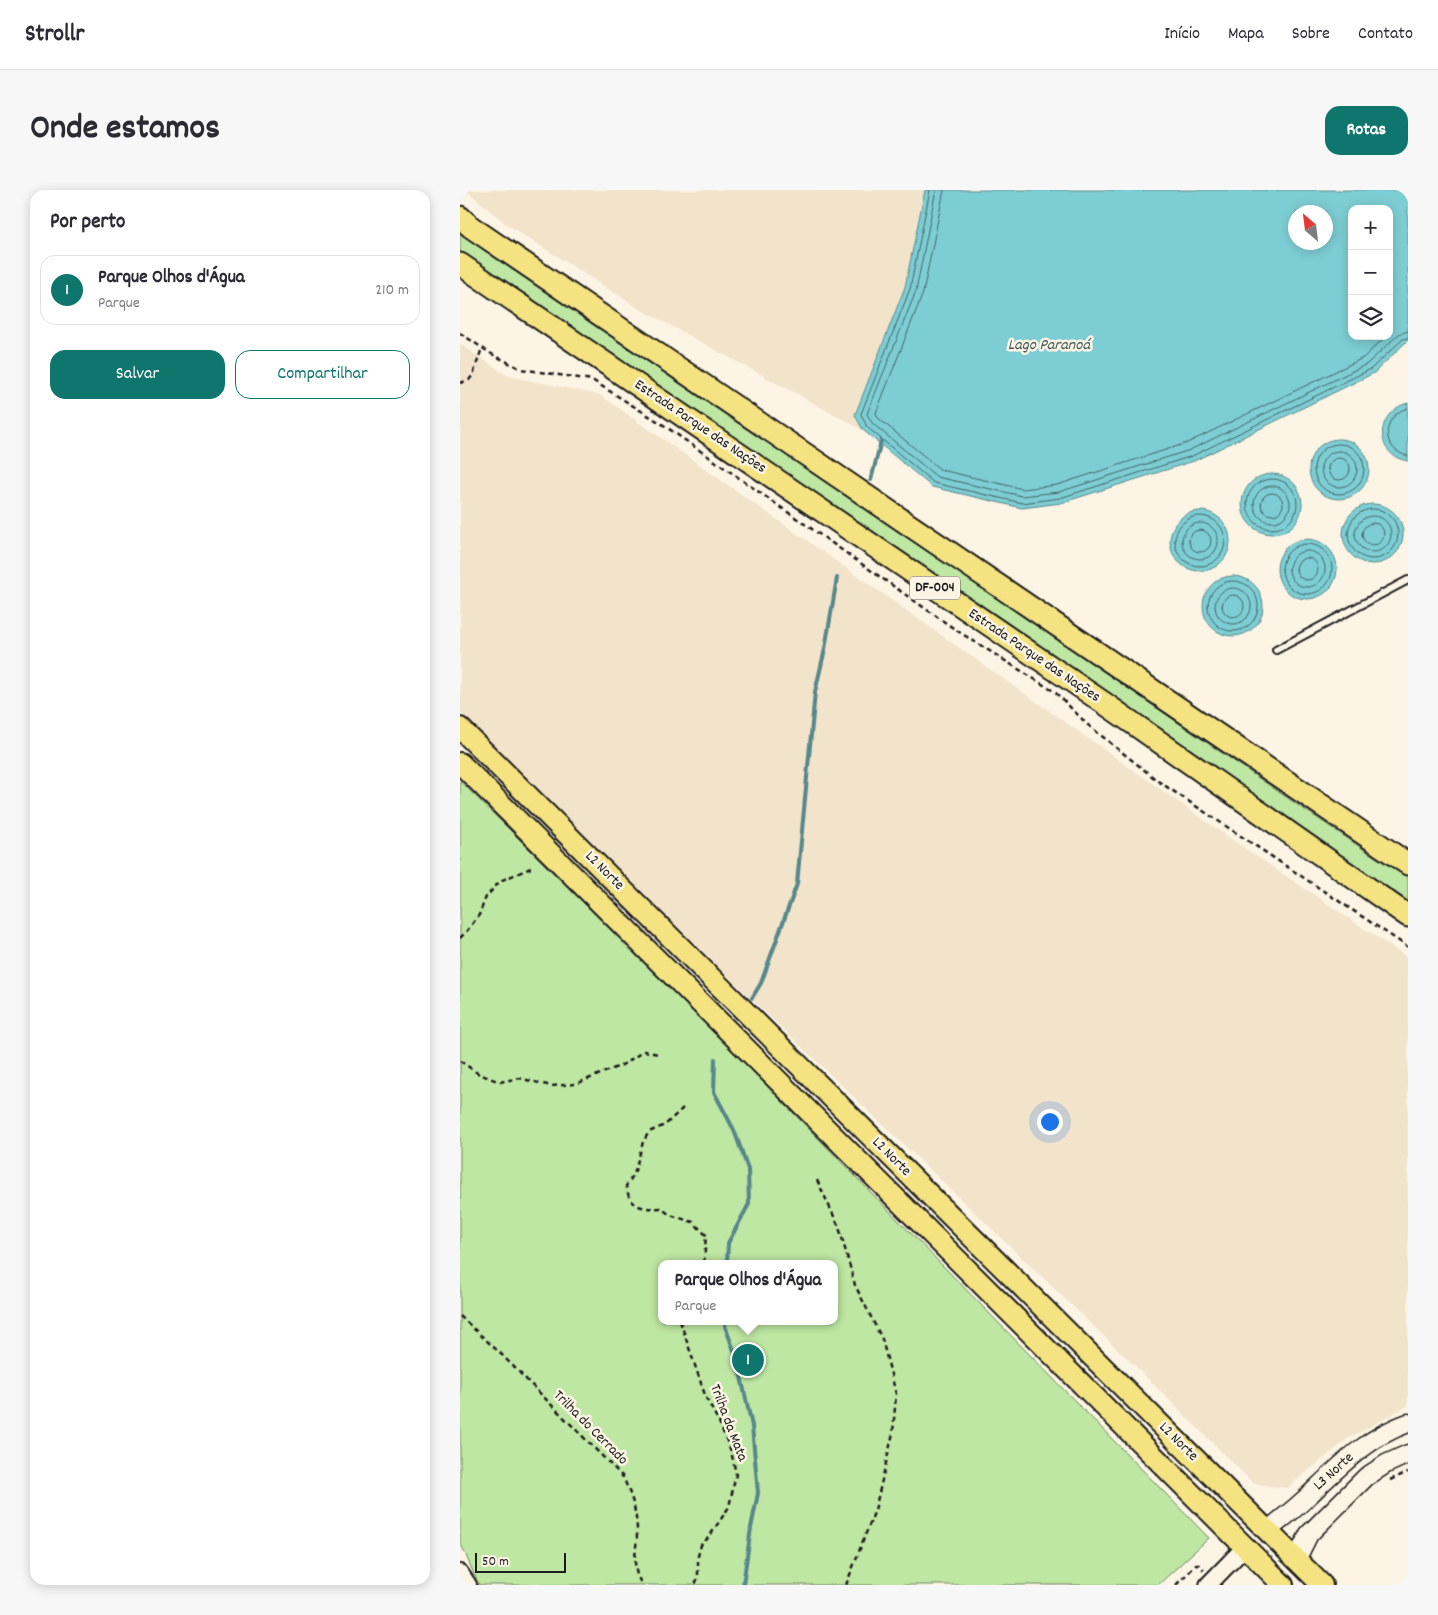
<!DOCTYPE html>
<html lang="pt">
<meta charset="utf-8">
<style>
:root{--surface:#fff;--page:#f7f7f7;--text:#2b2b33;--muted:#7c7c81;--line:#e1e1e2;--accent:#0f766e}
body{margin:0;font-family:Dekko,sans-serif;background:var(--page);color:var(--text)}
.controls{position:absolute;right:15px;top:15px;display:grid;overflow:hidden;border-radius:10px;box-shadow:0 2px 12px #0003}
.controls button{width:45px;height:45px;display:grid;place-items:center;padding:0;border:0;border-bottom:1px solid var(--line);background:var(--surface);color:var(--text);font:25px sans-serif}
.compass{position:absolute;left:828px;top:15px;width:45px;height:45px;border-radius:50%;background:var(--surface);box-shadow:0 2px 12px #0003;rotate:332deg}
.scale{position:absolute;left:15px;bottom:12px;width:91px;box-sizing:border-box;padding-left:5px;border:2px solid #1c1c1c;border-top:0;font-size:14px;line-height:18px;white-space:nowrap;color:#1c1c1c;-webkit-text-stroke:4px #fcf5e5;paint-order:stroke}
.you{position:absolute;left:589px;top:931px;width:18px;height:18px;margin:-12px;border:4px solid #fff;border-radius:50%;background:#1a73e8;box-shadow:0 0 0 8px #1a73e833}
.badge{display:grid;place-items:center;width:32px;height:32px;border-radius:50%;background:var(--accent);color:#fff;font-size:16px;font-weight:700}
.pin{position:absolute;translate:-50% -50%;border:2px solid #fff;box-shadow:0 1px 5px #0006}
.popup{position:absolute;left:198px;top:1070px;width:180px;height:65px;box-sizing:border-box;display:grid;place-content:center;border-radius:10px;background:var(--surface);filter:drop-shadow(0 1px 4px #0005);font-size:16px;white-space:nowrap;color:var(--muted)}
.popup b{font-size:19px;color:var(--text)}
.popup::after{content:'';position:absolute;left:50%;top:100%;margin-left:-10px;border:10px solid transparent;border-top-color:var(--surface)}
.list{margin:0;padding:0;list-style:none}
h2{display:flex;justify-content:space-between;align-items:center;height:65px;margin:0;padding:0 20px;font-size:21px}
h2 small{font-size:16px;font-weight:400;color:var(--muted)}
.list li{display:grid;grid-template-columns:32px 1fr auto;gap:15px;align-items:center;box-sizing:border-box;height:70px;margin:0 10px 10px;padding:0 10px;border:1px solid var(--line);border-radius:15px}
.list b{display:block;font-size:19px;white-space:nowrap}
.list p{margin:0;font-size:16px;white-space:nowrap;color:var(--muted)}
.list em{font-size:16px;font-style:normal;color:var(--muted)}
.actions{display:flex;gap:10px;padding:15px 20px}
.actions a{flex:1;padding:11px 0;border:1px solid var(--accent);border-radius:15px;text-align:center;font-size:18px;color:var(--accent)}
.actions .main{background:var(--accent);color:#fff}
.icon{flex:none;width:28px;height:28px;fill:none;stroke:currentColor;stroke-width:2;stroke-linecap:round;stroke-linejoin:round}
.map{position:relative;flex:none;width:948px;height:1395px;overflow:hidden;border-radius:15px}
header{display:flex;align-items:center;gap:30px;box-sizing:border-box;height:70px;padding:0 25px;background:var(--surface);border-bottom:1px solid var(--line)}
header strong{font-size:24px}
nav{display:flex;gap:28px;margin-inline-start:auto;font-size:18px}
.intro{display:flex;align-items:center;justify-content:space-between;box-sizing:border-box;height:120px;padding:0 30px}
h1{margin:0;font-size:35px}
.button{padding:12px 22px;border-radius:15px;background:var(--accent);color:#fff;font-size:18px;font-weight:700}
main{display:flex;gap:30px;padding:0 30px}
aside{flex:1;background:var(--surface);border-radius:15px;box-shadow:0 2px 12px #0003}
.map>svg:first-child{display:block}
</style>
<header>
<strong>Strollr</strong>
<nav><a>Início</a><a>Mapa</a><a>Sobre</a><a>Contato</a></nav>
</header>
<div class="intro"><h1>Onde estamos</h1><a class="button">Rotas</a></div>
<main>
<aside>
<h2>Por perto<small></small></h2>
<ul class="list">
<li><span class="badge">1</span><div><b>Parque Olhos d'Água</b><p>Parque</p></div><em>210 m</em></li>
</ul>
<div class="actions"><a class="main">Salvar</a><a>Compartilhar</a></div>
</aside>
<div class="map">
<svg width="948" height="1395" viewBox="0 0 948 1395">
<rect width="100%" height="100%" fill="#fcf5e5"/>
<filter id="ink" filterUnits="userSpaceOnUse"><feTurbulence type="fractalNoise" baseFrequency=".02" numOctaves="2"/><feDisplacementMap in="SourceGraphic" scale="10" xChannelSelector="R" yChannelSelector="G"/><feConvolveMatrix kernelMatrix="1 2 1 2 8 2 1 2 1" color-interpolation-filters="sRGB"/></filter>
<g filter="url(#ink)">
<!-- built -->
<path fill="#f2e3cb" d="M6,0H465L445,97L395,225L403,240L180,119L46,34Z
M0,154L48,186L140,205L777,653L948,768V1216L889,1248L827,1298L794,1294L674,1175L97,623L0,522Z"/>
<!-- green -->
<path fill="#bee7a3" stroke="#6d8260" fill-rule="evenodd" d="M0,39L829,609L912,665L948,688V711L0,62Z
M0,591L216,803L749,1348L698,1395H19L0,1352ZM202,1074H374V1131H202Z"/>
<!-- water -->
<path fill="#7dced4" stroke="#56878a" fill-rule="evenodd" d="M465,0H948V150L914,183L734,271L601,313L562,318L472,297L403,240L395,225L445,97ZM892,19H929V146H892ZM836,22H866V52H836Z
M948,213V271C914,266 914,222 948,213Z
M849 279a30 30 0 1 1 60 0a30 30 0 1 1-60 0Z
M782 314a30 30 0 1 1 60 0a30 30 0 1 1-60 0Z
M883 344a30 30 0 1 1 60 0a30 30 0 1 1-60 0Z
M710 351a30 30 0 1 1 60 0a30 30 0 1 1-60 0Z
M817 379a30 30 0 1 1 60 0a30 30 0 1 1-60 0Z
M743 416a30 30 0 1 1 60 0a30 30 0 1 1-60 0Z"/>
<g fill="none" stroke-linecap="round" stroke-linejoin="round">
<!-- shore -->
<path stroke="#436366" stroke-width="1" d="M470,0L450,99L401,224L407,237L474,293L562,313L600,308L732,266L911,179L943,149L948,148
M476,0L456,101L407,224L412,233L477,287L562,306L599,302L730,260L907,174L939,144L948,141
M484,0L463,103L416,223L418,228L481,280L563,299L597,295L727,253L903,168L926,146
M948,218C921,225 920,260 948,266
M854 279a25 25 0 1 1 50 0a25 25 0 1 1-50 0Z
M861 279a18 18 0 1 1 36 0a18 18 0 1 1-36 0Z
M868 279a11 11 0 1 1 22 0a11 11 0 1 1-22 0Z
M787 314a25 25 0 1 1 50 0a25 25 0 1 1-50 0Z
M794 314a18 18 0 1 1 36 0a18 18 0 1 1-36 0Z
M801 314a11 11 0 1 1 22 0a11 11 0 1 1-22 0Z
M888 344a25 25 0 1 1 50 0a25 25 0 1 1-50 0Z
M895 344a18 18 0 1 1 36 0a18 18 0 1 1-36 0Z
M715 351a25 25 0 1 1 50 0a25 25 0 1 1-50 0Z
M722 351a18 18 0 1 1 36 0a18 18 0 1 1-36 0Z
M902 344a11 11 0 1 1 22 0a11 11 0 1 1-22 0Z
M729 351a11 11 0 1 1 22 0a11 11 0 1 1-22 0Z
M822 379a25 25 0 1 1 50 0a25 25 0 1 1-50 0Z
M829 379a18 18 0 1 1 36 0a18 18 0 1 1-36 0Z
M836 379a11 11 0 1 1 22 0a11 11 0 1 1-22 0Z
M748 416a25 25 0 1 1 50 0a25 25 0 1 1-50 0Z
M755 416a18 18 0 1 1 36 0a18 18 0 1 1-36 0Z
M762 416a11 11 0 1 1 22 0a11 11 0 1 1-22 0Z"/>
<!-- stream -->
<path stroke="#56878a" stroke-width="4" d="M411,290L421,251
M292,808L301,793L337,694L355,502L365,459L377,388
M255,869L254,902L274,940L288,979L289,1014L268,1053L267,1074
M266,1131L265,1136L277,1169L292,1236L298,1303L291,1338L283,1395"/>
<defs>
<path id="service" d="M816,460L948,390"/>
<path id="tertiary" d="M0,1383L8,1395
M748,1395L785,1357"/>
<path id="secondary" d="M807,1341C819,1331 831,1322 843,1311C875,1281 905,1248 948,1233
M836,1370L849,1344L906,1287L926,1274L948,1264"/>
<path id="primary" d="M0,538L862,1395
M0,573L823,1395"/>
<path id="trunk" d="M0,27L11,37L948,674
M0,74L644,513L948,726"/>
</defs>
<!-- service casing -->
<use href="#service" stroke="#1c1c1c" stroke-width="10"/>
<!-- tertiary casing -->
<use href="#tertiary" stroke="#1c1c1c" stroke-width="20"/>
<!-- secondary casing -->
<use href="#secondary" stroke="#1c1c1c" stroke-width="21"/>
<!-- primary casing -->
<use href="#primary" stroke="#1c1c1c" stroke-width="24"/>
<!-- trunk casing -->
<use href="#trunk" stroke="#1c1c1c" stroke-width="25"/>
<!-- path -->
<path stroke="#1c1c1c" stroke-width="2.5" stroke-dasharray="5 4" stroke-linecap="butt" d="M0,143L30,163L61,179L132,190L202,234L496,440L595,502L628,535L698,591L948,757
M0,193L9,190L13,185L22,158
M0,748L6,742L19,725L26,707L40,691L73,677
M0,871L19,884L40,892L59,888L91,896L116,894L162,875L184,861L198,864
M223,918L205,935L189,942L183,952L174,984L166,996C170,1017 180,1019 201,1018L210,1025L233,1032L246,1045L244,1074
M357,990L379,1037L395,1095L422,1149L436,1204L433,1243L415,1320L386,1395
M0,1126L40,1163L163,1287C171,1305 176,1318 177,1339C178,1357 169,1379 183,1395
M220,1131L246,1208L259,1232L271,1261L276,1284L269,1317L249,1347L241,1355L238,1366V1387L235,1395
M930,1290L948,1282
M716,1395L736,1375H739L744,1380"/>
<!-- service -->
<use href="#service" stroke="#fcf5e5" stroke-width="6"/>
<!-- tertiary -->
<use href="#tertiary" stroke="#fcf5e5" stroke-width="16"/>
<!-- secondary -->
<use href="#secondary" stroke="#fcf5e5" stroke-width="18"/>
<!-- primary -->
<use href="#primary" stroke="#f5e382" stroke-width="20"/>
<!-- trunk -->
<use href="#trunk" stroke="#f5e382" stroke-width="21"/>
</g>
</g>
<g text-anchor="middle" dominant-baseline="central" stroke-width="5" stroke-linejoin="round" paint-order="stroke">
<!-- shield labels -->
<rect fill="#fcf5e5" stroke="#5f5d58" stroke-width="1" x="450" y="386.5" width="50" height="23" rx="4"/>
<g font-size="14" font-weight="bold" fill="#1c1c1c">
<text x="475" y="398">DF-004</text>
</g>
<!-- street labels -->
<g font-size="15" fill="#1c1c1c" stroke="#fcf5e5">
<text transform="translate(240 237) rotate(34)">Estrada Parque das Nações</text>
<text transform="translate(574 466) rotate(34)">Estrada Parque das Nações</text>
<text transform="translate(144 681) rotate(45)">L2 Norte</text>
<text transform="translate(431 967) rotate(45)">L2 Norte</text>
<text transform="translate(268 1233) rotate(69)">Trilha da Mata</text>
<text transform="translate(130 1238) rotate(45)">Trilha do Cerrado</text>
<text transform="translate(718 1252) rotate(45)">L2 Norte</text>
<text transform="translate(874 1282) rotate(-42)">L3 Norte</text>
</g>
<!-- water labels -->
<g font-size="16" font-style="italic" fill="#3e5a5c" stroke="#fcf5e5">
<text x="589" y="155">Lago Paranoá</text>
</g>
</g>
</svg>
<div class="controls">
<button>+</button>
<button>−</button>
<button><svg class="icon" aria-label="layers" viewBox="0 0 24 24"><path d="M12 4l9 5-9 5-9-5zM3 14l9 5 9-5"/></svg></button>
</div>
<svg class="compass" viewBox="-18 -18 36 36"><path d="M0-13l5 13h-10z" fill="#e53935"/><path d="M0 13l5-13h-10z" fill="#7c7c81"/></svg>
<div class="scale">50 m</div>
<div class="you"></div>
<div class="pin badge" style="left:288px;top:1170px">1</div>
<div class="popup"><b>Parque Olhos d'Água</b>Parque</div>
</div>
</main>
